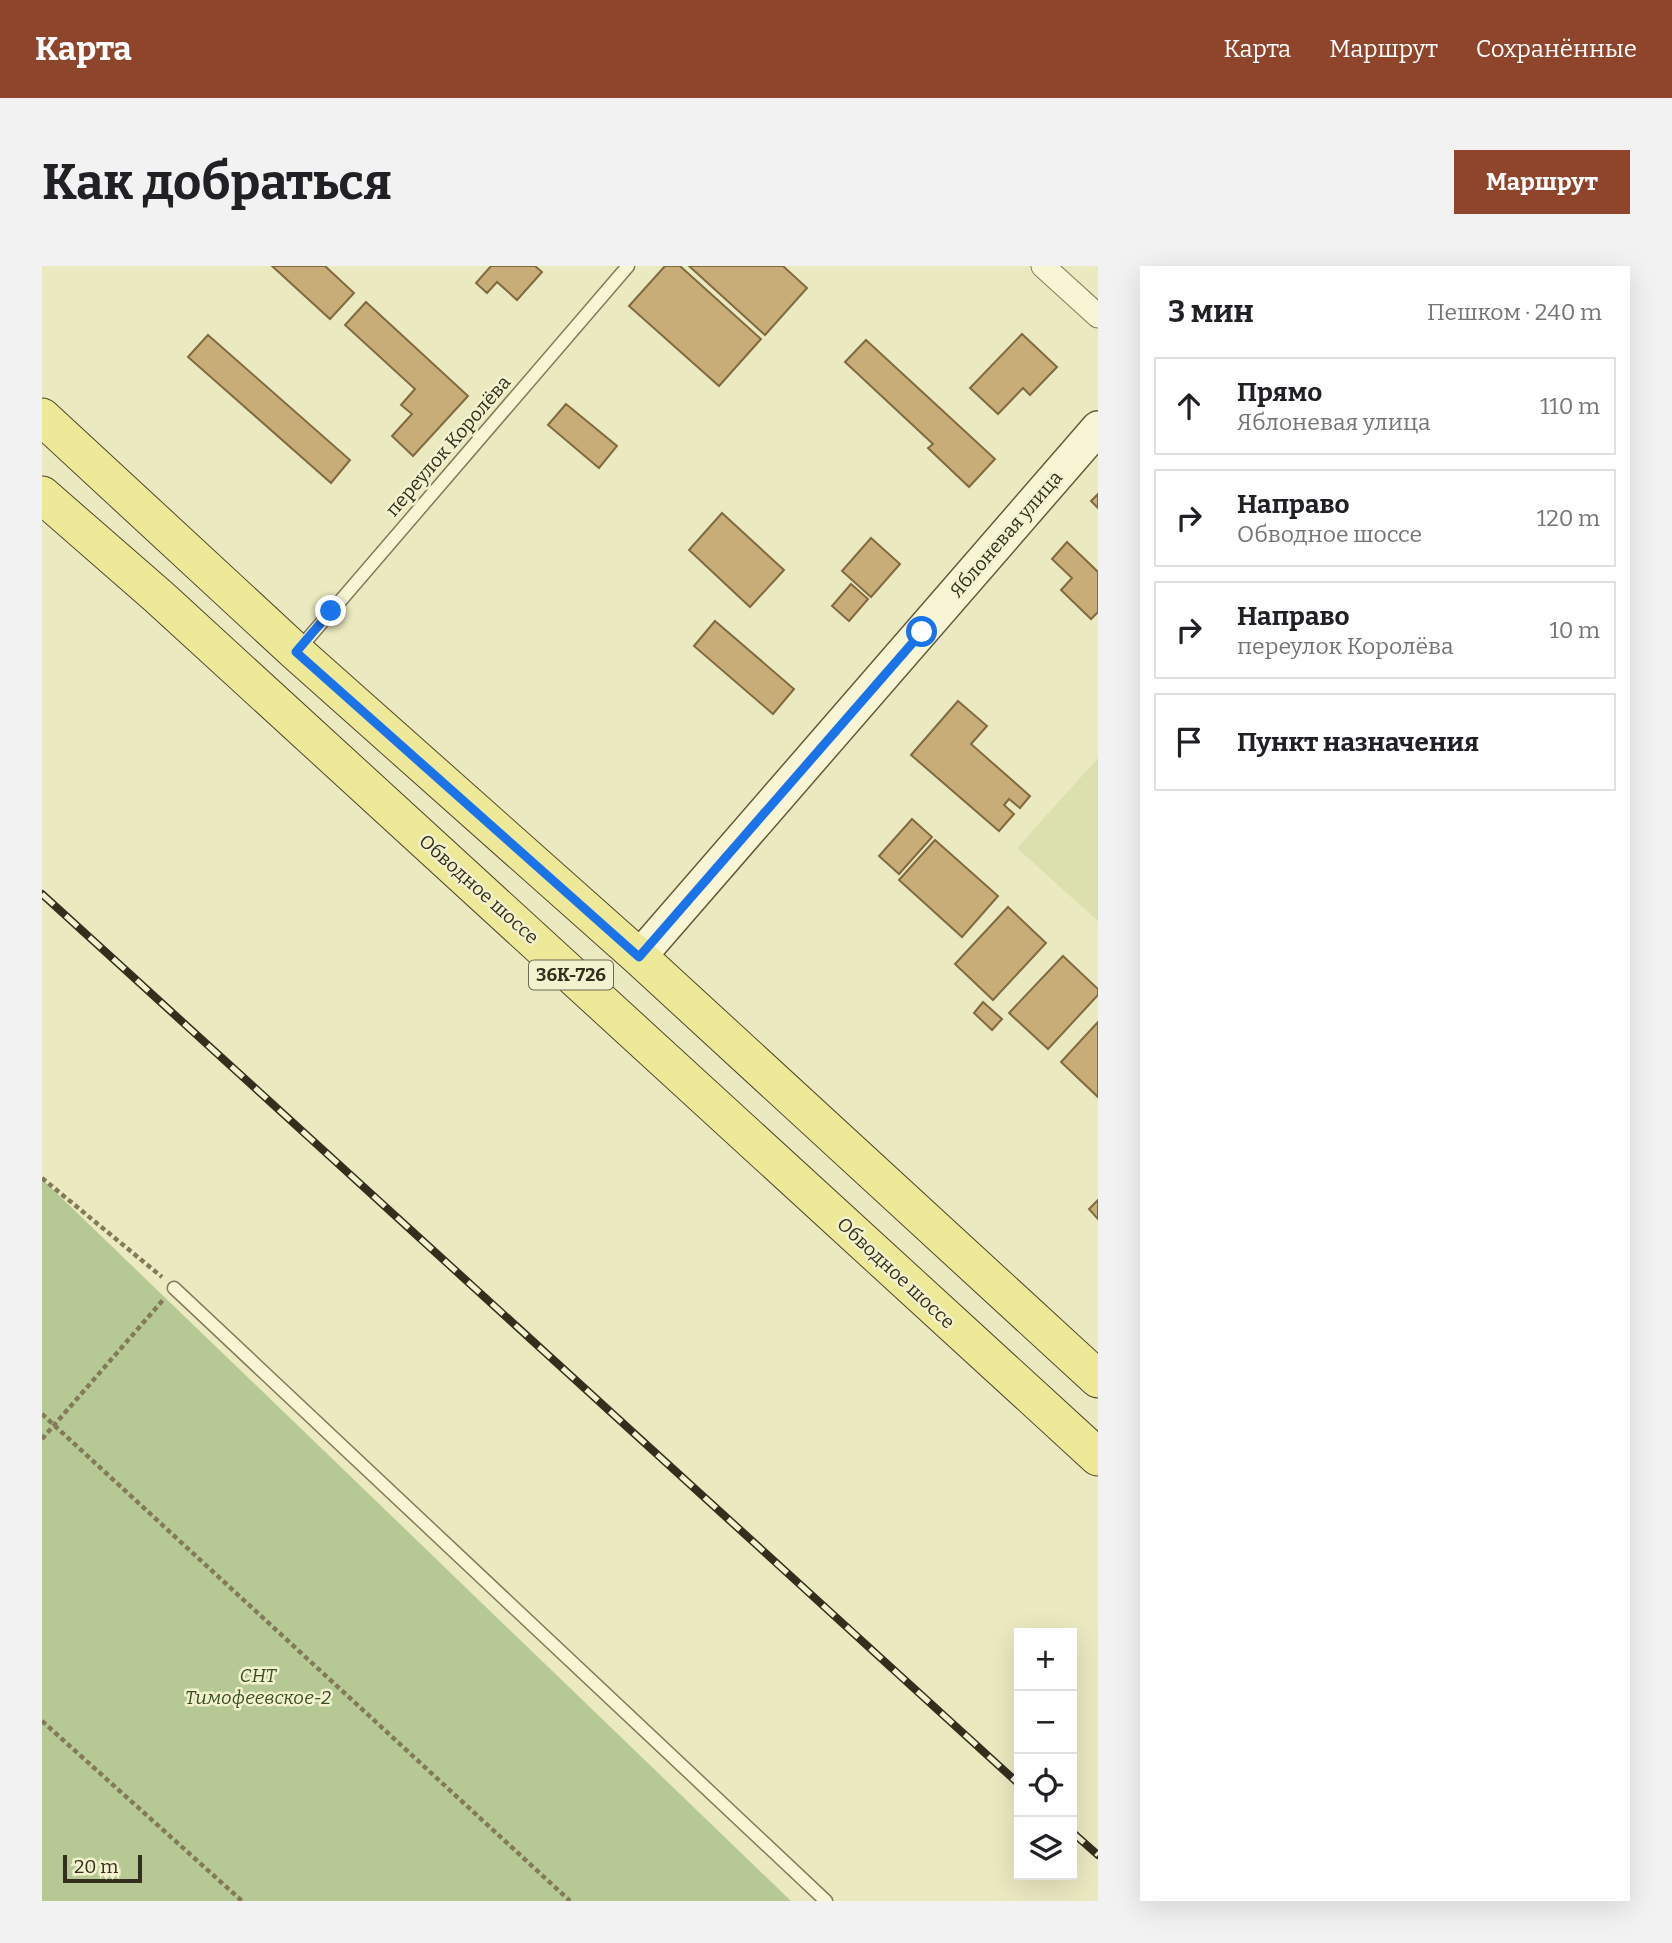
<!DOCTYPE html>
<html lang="ru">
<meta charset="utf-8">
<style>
:root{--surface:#fff;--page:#f2f2f2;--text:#202124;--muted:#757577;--line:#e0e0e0;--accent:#8f442c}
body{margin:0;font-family:Bitter,serif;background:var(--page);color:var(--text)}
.controls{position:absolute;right:21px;bottom:21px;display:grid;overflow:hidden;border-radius:0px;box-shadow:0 7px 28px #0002}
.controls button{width:63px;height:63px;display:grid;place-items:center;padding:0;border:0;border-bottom:2px solid var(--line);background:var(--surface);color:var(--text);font:35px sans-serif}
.scale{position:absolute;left:21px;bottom:18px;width:79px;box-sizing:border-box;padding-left:7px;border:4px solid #342e1d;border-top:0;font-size:19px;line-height:24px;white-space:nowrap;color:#342e1d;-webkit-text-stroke:5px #f3f2cf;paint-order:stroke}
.stop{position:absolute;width:21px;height:21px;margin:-16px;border:5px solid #1a73e8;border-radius:50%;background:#fff}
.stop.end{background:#1a73e8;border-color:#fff;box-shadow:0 2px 7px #0008}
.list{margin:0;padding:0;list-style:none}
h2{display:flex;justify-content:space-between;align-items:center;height:91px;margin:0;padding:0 28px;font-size:30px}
h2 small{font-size:23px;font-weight:400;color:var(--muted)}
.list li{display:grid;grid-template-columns:46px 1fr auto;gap:21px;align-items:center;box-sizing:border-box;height:98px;margin:0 14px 14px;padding:0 14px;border:2px solid var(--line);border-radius:0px}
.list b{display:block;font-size:26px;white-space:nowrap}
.list p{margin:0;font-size:23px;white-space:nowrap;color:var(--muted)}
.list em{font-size:23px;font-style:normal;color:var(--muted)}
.icon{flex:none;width:38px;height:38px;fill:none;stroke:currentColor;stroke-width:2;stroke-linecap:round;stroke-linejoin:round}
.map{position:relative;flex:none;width:1056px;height:1635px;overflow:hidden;border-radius:0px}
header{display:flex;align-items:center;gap:42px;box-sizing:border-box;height:98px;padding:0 35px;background:var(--accent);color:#fff}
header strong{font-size:33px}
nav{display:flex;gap:38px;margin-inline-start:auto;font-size:24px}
.intro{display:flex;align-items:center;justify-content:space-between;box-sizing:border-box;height:168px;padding:0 42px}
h1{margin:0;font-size:49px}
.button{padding:18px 32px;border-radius:0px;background:var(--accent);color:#fff;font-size:24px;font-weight:700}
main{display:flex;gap:42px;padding:0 42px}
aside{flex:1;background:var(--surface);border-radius:0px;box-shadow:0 7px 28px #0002}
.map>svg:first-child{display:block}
</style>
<header>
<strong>Карта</strong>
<nav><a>Карта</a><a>Маршрут</a><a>Сохранённые</a></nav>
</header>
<div class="intro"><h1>Как добраться</h1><a class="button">Маршрут</a></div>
<main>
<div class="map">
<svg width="1056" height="1635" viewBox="0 0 1056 1635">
<rect width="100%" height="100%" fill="#ebe9c0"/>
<!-- farmland -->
<path fill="#dce0ae" d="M1056,492V655L975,582Z"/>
<!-- green -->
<path fill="#b6c995" d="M0,913L749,1635H0Z"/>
<!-- building -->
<path fill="#c8ad78" stroke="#816a40" stroke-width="2" d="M230,0H283L312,27L288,53Z
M449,0H493L500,6L475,34L455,16L445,27L434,17Z
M623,0H638L719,73L677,120L587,40Z
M647,0H741L765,22L723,69Z
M324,36L426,130L371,190L350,170L370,148L359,139L373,123L303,59Z
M980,68L1015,101L988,129L981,122L956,148L928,122Z
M166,69L308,194L289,217L146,91Z
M824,74L953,193L927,221L886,182L891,178L803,96Z
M524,138L575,180L557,202L506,159Z
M1056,228V242L1049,235Z
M680,247L742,304L708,341L647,284Z
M829,272L858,298L829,331L800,305Z
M1025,276L1056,306V346L1049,353L1019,324L1030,312L1010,293Z
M809,318L826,333L807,355L790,340Z
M673,355L752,423L731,448L652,380Z
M916,435L945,460L929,478L988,530L978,542L967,533L962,539L972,548L957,565L869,489Z
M870,553L890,571L857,608L837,590Z
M893,574L956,630L920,671L857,614Z
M966,641L1004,677L951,734L913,698Z
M1021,690L1056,723V729L1006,783L967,747Z
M941,736L960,753L950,764L932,747Z
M1056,756V831L1019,796Z
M1056,934V953L1047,943Z"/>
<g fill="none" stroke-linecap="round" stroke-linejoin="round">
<defs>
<path id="lane" d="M257,383L586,0
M132,1022L784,1635"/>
<path id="street" d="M1001,0L1056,50"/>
<path id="secondary" d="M597,691L1056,162"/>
<path id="primary" d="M0,151L254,386L597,691L1056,1113
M0,229L117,331L1056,1191"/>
</defs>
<!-- lane casing -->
<use href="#lane" stroke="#837a59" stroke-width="15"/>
<!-- street casing -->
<use href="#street" stroke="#837a59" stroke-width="25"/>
<!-- secondary casing -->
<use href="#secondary" stroke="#655b3c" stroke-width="36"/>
<!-- primary casing -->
<use href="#primary" stroke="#51472d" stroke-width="39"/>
<!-- path -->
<path stroke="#837a59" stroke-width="4.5" stroke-dasharray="5 3.5" stroke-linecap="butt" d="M0,912L120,1011
M0,1148L528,1635
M0,1173L121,1034
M0,1455L200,1635"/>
<!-- lane -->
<use href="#lane" stroke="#f7f5d3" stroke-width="12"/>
<!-- street -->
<use href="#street" stroke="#f7f5d3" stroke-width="23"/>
<!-- secondary -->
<use href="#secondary" stroke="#f7f5d3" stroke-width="33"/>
<!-- primary -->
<use href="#primary" stroke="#eee899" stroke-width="37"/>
<defs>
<path id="rail" d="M0,628L977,1518
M1030,1566L1056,1589"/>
</defs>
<!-- rail casing -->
<use href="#rail" stroke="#342e1d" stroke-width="8"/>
<!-- rail -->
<use href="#rail" stroke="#f3f2cf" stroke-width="5" stroke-dasharray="16" stroke-linecap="butt"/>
</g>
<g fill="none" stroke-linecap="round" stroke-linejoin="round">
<!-- route -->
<path stroke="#1a73e8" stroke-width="9" d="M289,345L254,386L597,691L880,366"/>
</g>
<g text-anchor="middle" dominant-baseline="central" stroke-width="5" stroke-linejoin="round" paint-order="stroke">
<!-- shield labels -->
<rect fill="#f3f2cf" stroke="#6d6952" stroke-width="2" x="487" y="694.5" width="84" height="29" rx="5"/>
<g font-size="18" font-weight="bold" fill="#342e1d">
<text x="529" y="709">36К-726</text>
</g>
<!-- street labels -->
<g font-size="19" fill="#342e1d" stroke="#f3f2cf">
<text transform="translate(406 180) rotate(-49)">переулок Королёва</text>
<text transform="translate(964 268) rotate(-49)">Яблоневая улица</text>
<text transform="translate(437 623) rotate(42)">Обводное шоссе</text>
<text transform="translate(854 1007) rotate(43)">Обводное шоссе</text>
</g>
<!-- park labels -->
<g font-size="19" font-style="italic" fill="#3a4f24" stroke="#f3f2cf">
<text x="216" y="1409">СНТ<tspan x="216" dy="22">Тимофеевское-2</tspan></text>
</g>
</g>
</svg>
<div class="controls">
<button>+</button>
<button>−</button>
<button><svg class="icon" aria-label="locate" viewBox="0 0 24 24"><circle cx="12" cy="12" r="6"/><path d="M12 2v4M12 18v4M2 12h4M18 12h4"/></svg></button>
<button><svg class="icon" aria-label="layers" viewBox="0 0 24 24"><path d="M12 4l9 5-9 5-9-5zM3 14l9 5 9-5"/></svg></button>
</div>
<div class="scale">20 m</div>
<div class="stop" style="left:880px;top:366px"></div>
<div class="stop end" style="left:289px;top:345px"></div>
</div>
<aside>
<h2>3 мин<small>Пешком · 240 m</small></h2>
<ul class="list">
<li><svg class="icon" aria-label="ahead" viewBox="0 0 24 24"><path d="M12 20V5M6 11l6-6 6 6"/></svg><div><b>Прямо</b><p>Яблоневая улица</p></div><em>110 m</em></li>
<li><svg class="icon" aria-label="right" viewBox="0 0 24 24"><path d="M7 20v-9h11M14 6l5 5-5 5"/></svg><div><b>Направо</b><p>Обводное шоссе</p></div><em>120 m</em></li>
<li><svg class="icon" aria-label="right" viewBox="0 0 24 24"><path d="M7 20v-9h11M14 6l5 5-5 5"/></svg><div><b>Направо</b><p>переулок Королёва</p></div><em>10 m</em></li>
<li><svg class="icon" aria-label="arrive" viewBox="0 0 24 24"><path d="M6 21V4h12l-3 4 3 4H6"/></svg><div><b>Пункт назначения</b></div></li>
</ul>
</aside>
</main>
